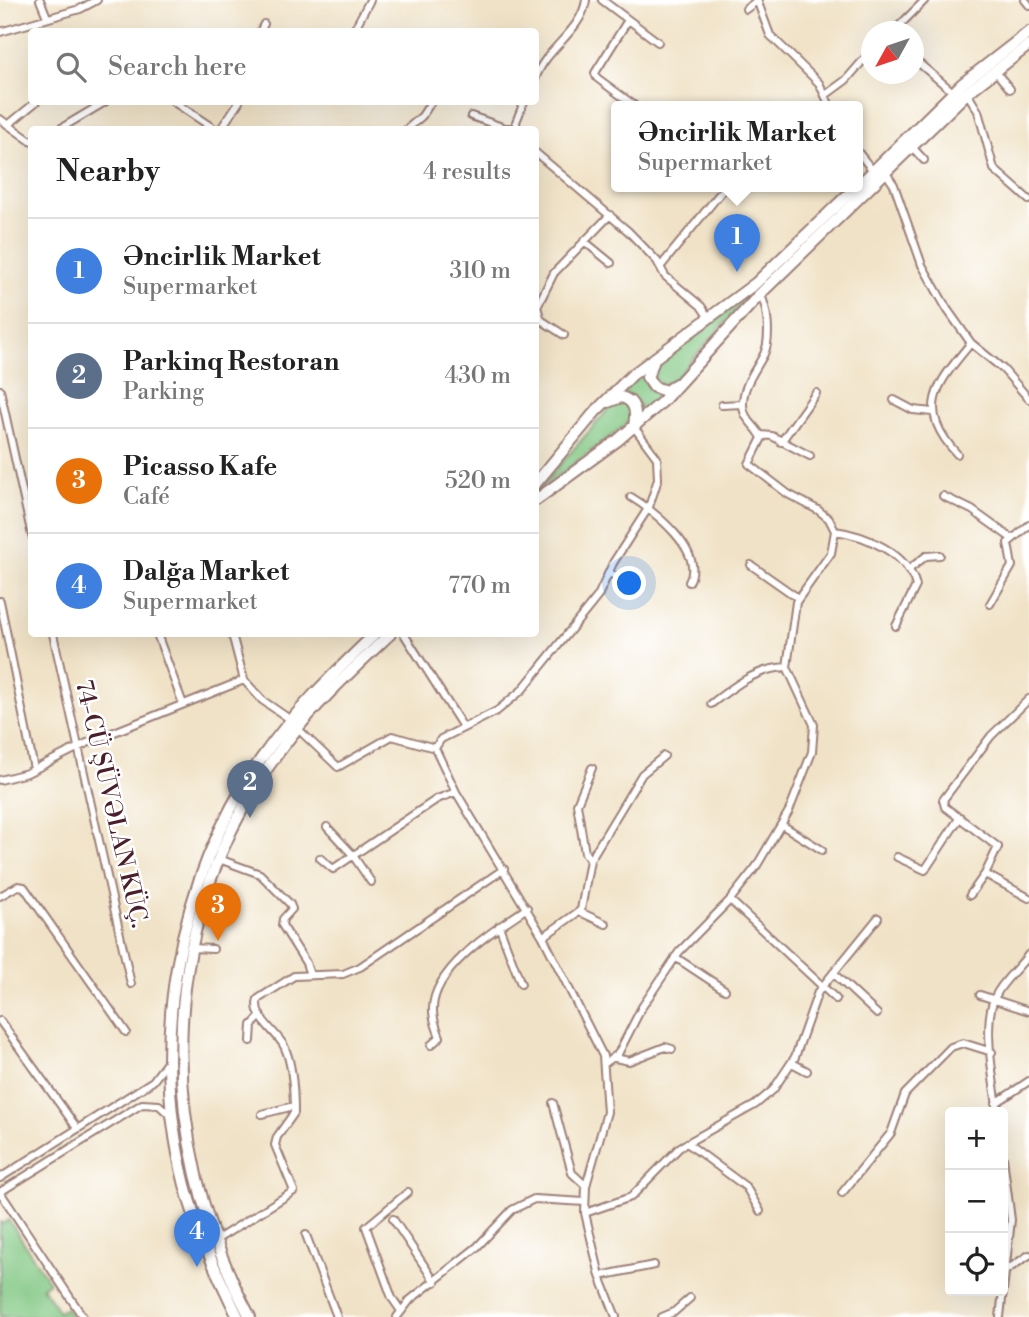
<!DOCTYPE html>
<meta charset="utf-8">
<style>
:root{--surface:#fff;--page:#f2f2f2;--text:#222;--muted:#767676;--line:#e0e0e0;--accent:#db2777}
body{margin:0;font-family:"Libre Bodoni",serif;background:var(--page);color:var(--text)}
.controls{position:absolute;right:21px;bottom:21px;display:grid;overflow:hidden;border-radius:7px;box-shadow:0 7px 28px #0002}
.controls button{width:63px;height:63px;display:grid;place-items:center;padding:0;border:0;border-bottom:2px solid var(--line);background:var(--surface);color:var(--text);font:35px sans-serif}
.compass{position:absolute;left:861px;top:21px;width:63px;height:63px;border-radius:50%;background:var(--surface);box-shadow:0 7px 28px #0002;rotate:230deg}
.you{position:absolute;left:630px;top:584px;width:24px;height:24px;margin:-18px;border:5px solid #fff;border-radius:50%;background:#1a73e8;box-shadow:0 0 0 10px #1a73e833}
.badge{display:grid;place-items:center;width:46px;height:46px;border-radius:50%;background:var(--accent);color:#fff;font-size:23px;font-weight:700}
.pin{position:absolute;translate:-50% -58px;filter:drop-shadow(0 2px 4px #0008)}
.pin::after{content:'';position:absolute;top:37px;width:24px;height:21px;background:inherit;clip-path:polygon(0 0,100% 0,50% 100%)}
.popup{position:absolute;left:611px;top:101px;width:252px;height:91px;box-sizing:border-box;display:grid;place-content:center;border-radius:7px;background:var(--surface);filter:drop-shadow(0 2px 5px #0005);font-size:23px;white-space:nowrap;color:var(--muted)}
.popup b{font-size:26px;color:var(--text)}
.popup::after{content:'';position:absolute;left:50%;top:100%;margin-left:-14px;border:14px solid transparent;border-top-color:var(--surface)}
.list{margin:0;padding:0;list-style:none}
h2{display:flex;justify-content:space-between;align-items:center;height:91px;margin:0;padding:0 28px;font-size:30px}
h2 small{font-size:23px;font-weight:400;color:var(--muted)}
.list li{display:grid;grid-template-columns:46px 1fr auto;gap:21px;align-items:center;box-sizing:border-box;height:105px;padding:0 28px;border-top:2px solid var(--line)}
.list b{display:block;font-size:26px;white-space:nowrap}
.list p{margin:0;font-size:23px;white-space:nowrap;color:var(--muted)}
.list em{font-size:23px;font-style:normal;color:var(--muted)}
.icon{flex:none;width:38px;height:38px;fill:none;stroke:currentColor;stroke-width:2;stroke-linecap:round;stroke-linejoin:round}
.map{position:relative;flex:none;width:1029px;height:1317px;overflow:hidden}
.search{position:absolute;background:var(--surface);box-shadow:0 7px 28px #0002;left:28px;top:28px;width:511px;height:77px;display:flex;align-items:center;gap:18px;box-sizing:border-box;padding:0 24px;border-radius:7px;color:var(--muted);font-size:26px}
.panel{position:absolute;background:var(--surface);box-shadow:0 7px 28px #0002;left:28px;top:126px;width:511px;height:511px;border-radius:7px}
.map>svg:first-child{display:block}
</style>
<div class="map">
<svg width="1029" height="1317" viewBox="0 0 1029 1317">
<rect width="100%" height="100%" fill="#fff"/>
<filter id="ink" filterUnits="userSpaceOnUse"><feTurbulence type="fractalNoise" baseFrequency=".0143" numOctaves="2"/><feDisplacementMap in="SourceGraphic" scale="14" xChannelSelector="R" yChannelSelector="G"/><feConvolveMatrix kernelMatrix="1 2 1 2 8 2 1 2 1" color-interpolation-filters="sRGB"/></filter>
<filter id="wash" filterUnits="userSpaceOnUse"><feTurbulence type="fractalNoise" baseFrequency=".00686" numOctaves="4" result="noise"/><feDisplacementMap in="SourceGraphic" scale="28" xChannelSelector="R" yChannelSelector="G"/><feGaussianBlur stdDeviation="1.57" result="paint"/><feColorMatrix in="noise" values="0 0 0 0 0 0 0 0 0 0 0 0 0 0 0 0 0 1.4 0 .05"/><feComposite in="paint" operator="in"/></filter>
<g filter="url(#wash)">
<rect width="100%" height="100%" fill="#f0e2c6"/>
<!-- green -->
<path fill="#80c681" stroke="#657256" stroke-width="2" d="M748,297L675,379L663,385L654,379L652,373L658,362Z
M644,371L648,388L665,394L640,416C641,403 633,394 620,392Z
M622,402L630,408L631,419L626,425L536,492L611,406Z
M9,1220L49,1282L42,1287L59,1312L66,1308L71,1315L68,1317H0V1222L2,1224Z"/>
</g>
<g filter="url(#ink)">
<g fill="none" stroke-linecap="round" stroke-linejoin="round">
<defs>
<path id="street" d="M40,0L47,17
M602,0L658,42
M757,0L770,35L819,83L830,106
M1025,0L1029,5
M746,9L758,0
M628,20L595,73L597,78L635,106
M355,28L370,0
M0,32L80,9L97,0
M260,32L264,24
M893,32L925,0
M914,59L953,92
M995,71L1010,89
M536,77C546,48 582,31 586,0
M967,93L978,111L994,169L1029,200
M827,94L846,80L872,50
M174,102L216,130
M471,116L505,128H516
M0,119L32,142
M8,125L36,102
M58,130L105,102
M220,130L239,102
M406,130L422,116L431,102
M517,130L516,122L524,102
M912,147L924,160
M858,152L873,171
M536,153L628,231L657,261L665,276L701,306L709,318
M886,173L894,185L922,265L947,309L971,343L1003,369L1029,399
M584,241L611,263
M661,266L726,186
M564,335L541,320L537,307L554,273L610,215
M0,390L32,536
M894,400L913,410L933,412
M722,405L742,404
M761,435L772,436L810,456
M781,442L816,393
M957,454C915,408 937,384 971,343
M943,496L972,510L1011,538
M631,497C653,510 706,552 689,582
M835,531C865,535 908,553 916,586L896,626
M751,565L798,598
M908,570L926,556L940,555
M609,573L624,580
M0,601L34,769
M990,604L1012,566L1008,543L1029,525
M53,634L131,984
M157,634L183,704
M232,634L244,680L262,700L291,720
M404,634L463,727
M711,704C734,686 757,668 787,667
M297,728L338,767L392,736L435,748
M0,780L27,773L87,743L244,680
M782,825L822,850
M327,827L352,854L371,882
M897,857L925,870L960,817
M320,858L333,869L437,799L456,792
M219,859L260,874L290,904L292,909L283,919L282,925L306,963L310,975
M590,860L585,853L577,804L592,768
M985,874L1029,898
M970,895L985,874L998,847L945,807L943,800L991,736L1029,699
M0,896L18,886L24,887L126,1032
M730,900L836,999
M580,912L606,924
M499,926L521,984
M543,937L581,910L590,860L642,774L664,756
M192,948L213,949
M675,957L725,990
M833,973L877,1014
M980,995L1029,1011
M0,1021L77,1128
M251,1041L252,1025L261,1016
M431,1045L440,1037C437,1029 433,1020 433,1011C431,969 497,928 527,908
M615,1058L629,1061L665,1047L672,1049
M605,1063L618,1054L642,1007L679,952L730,900L756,867L789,811L812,752L814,725L787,667L796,602L831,553L835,531L829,519L818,510L788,494L749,464L762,438C757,426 743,420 743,405C742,386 756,370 764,354C771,339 768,307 760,294
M792,1063L807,1071
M553,1103L572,1173L586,1186
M996,1103L1029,1081
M998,1112C994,1084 982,1022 995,997C1002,981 1019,968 1029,954
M262,1114L294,1106
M687,1143L746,1187L760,1211
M0,1178L153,1081L168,1061
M0,1192L142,1104L159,1105L171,1116
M0,1192L83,1317
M842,1193L891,1133L905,1094L951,1047L963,1043L992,1052
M585,1213L631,1197L680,1147L755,1105L773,1090L795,1057L818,992L878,918
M393,1219L435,1282
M306,1235L337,1317
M216,1240L294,1191L275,1145L277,1137L294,1113C294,1093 293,1064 284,1046C276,1031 252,1017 258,999L294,976L343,974L360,967L504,869
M1005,1271L1029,1255
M600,1276L654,1265
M401,1311L392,1298L366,1227L408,1192
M397,1317L410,1300L477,1247L512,1210L534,1199L585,1202
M616,1317L600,1276L585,1213L586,1186L607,1112L603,1056L543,937L456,792L435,748L441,739L497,711L522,690L598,596L613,563L649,507L658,479L657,458L634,427
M662,1317L674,1312L690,1298
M1000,1317L1011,1220L1003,1158"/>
<path id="primary" d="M858,186L962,84L1029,32
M653,363L647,377L654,387L666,391L676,384
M608,402L621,397C637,401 636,414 634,427
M536,483L595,412L632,375L756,283L857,186
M536,500L618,440L662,402L760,294L967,93L1029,45
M238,1317C217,1274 197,1231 185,1185C148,1041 177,881 261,759C294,712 334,673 375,634
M250,1317C152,1134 155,914 284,745C315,704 353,669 390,634"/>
</defs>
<!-- street casing -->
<use href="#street" stroke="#9d8078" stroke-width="10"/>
<!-- primary casing -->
<use href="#primary" stroke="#9d8078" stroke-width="14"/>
<!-- street -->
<use href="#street" stroke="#fff" stroke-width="6"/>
<!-- primary -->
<use href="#primary" stroke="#fff" stroke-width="10"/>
</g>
</g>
<g text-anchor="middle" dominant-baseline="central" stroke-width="5" stroke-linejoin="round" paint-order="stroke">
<!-- street labels -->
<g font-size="24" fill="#4a1f2b" stroke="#fff">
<text transform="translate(111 804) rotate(77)">74-CÜ ŞÜVƏLAN KÜÇ.</text>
</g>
</g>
</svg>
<div class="controls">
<button>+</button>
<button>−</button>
<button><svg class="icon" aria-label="locate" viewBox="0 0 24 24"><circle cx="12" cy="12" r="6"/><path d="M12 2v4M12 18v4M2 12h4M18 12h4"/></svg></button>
</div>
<svg class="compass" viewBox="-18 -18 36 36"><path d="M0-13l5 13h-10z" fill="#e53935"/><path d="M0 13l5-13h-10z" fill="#767676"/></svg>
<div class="you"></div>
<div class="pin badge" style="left:737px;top:272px;background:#3f7fe0">1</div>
<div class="popup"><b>Əncirlik Market</b>Supermarket</div>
<div class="pin badge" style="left:250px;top:818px;background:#5c6f8a">2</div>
<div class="pin badge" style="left:218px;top:941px;background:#e8710a">3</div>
<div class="pin badge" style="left:197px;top:1267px;background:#3f7fe0">4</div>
<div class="search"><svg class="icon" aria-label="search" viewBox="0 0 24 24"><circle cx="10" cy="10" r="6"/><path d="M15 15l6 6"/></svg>Search here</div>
<section class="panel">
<h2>Nearby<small>4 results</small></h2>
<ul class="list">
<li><span class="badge" style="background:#3f7fe0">1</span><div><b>Əncirlik Market</b><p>Supermarket</p></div><em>310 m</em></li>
<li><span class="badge" style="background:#5c6f8a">2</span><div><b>Parkinq Restoran</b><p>Parking</p></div><em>430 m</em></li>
<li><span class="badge" style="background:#e8710a">3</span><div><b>Picasso Kafe</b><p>Café</p></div><em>520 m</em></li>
<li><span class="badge" style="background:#3f7fe0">4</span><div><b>Dalğa Market</b><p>Supermarket</p></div><em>770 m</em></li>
</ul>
</section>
</div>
